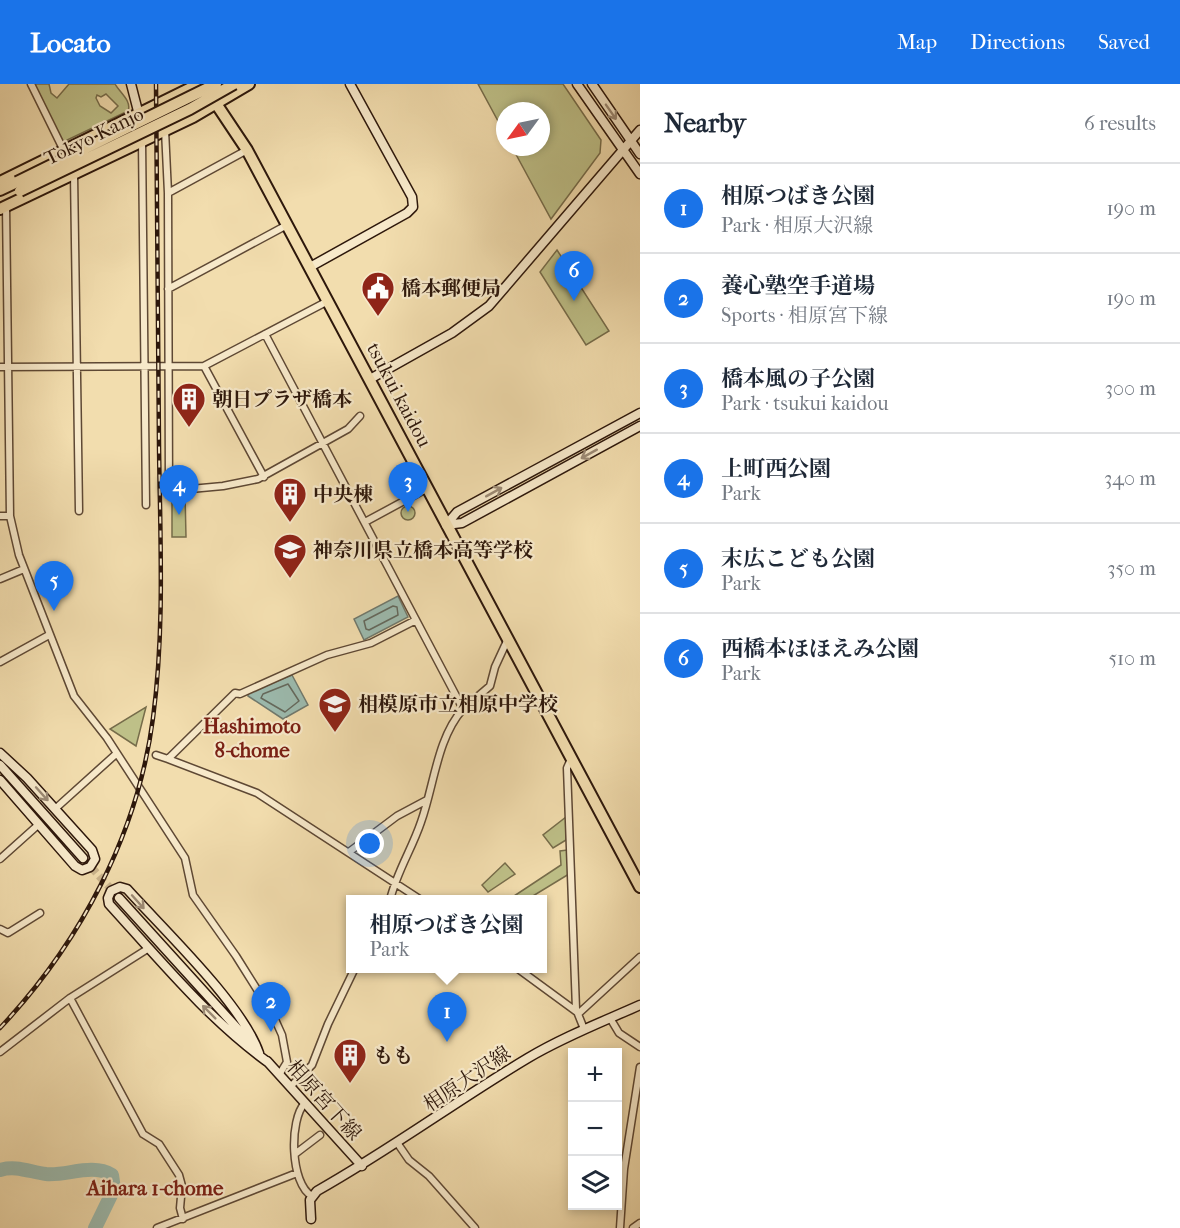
<!DOCTYPE html>
<meta charset="utf-8">
<style>
:root{--surface:#fff;--page:#f2f2f3;--text:#1f2937;--muted:#747a83;--line:#e0e1e3;--accent:#1a73e8}
body{margin:0;font-family:"IM FELL French Canon","Noto Serif JP",serif;background:var(--page);color:var(--text)}
.controls{position:absolute;right:18px;bottom:18px;display:grid;overflow:hidden;border-radius:0px;box-shadow:0 3px 9px #0003}
.controls button{width:54px;height:54px;display:grid;place-items:center;padding:0;border:0;border-bottom:2px solid var(--line);background:var(--surface);color:var(--text);font:30px sans-serif}
.compass{position:absolute;left:496px;top:18px;width:54px;height:54px;border-radius:50%;background:var(--surface);box-shadow:0 3px 9px #0003;rotate:237deg}
.you{position:absolute;left:370px;top:760px;width:21px;height:21px;margin:-15px;border:4px solid #fff;border-radius:50%;background:#1a73e8;box-shadow:0 0 0 9px #1a73e833}
.badge{display:grid;place-items:center;width:39px;height:39px;border-radius:50%;background:var(--accent);color:#fff;font-size:20px;font-weight:700}
.pin{position:absolute;translate:-50% -50px;filter:drop-shadow(0 2px 3px #0008)}
.pin::after{content:'';position:absolute;top:32px;width:21px;height:18px;background:inherit;clip-path:polygon(0 0,100% 0,50% 100%)}
.popup{position:absolute;left:346px;top:811px;width:201px;height:78px;box-sizing:border-box;display:grid;place-content:center;border-radius:0px;background:var(--surface);filter:drop-shadow(0 2px 4px #0005);font-size:20px;white-space:nowrap;color:var(--muted)}
.popup b{font-size:22px;color:var(--text)}
.popup::after{content:'';position:absolute;left:50%;top:100%;margin-left:-12px;border:12px solid transparent;border-top-color:var(--surface)}
.list{margin:0;padding:0;list-style:none}
h2{display:flex;justify-content:space-between;align-items:center;height:78px;margin:0;padding:0 24px;font-size:26px}
h2 small{font-size:20px;font-weight:400;color:var(--muted)}
.list li{display:grid;grid-template-columns:39px 1fr auto;gap:18px;align-items:center;box-sizing:border-box;height:90px;padding:0 24px;border-top:2px solid var(--line)}
.list b{display:block;font-size:22px;white-space:nowrap}
.list p{margin:0;font-size:20px;white-space:nowrap;color:var(--muted)}
.list em{font-size:20px;font-style:normal;color:var(--muted)}
.icon{flex:none;width:33px;height:33px;fill:none;stroke:currentColor;stroke-width:2;stroke-linecap:round;stroke-linejoin:round}
.map{position:relative;flex:none;width:640px;height:1144px;overflow:hidden}
header{display:flex;align-items:center;gap:36px;box-sizing:border-box;height:84px;padding:0 30px;background:var(--accent);color:#fff}
header strong{font-size:28px}
nav{display:flex;gap:33px;margin-inline-start:auto;font-size:21px}
main{display:flex}
aside{flex:1;background:var(--surface)}
.map>svg:first-child{display:block}
</style>
<header>
<strong>Locato</strong>
<nav><a>Map</a><a>Directions</a><a>Saved</a></nav>
</header>
<main>
<div class="map">
<svg width="640" height="1144" viewBox="0 0 640 1144">
<rect width="100%" height="100%" fill="#f2ddae"/>
<filter id="stains"><feTurbulence type="fractalNoise" baseFrequency=".00333" numOctaves="4"/><feColorMatrix values="0 0 0 0 .2 0 0 0 0 .09 0 0 0 0 .02 0 0 0 .5 -.17"/></filter>
<radialGradient id="worn" r=".72"><stop offset=".6" stop-color="#630" stop-opacity="0"/><stop offset="1" stop-color="#630" stop-opacity=".3"/></radialGradient>
<!-- green -->
<path fill="#bec088" stroke="#766c4a" stroke-width="1.5" fill-rule="evenodd" d="M33,0H49L51,9L57,14L69,0H115C120,9 132,17 128,27L61,59ZM106,10L118,22L111,29L100,22L96,14L97,11L101,13Z
M478,0H563L601,56L600,69L551,135L512,63H541V27H505V50Z
M557,166L609,247L586,261L540,188Z
M185,409L186,453H172V410Z
M401 429a7 7 0 1 1 14 0a7 7 0 1 1-14 0Z
M146,623L136,662L110,645Z
M566,733V756L553,764L543,751Z
M567,766L569,790L528,815L508,816L561,781L560,767Z
M505,779L515,790L488,808L482,801Z"/>
<!-- water -->
<path fill="#9cbbaf" stroke="#70796d" stroke-width="1.5" d="M398,512L408,533L364,556L354,535Z
M292,591L308,621L283,635L248,612V609Z"/>
<g fill="none" stroke-linecap="round" stroke-linejoin="round">
<!-- shore -->
<path stroke="#64695d" stroke-width="1.5" d="M393,522L397,523L398,531L369,546L366,545L364,537Z
M288,600L299,617L285,628L261,614L263,610Z"/>
<!-- river -->
<path stroke="#9cbbaf" stroke-width="14" d="M0,1086C16,1081 30,1088 46,1090C67,1092 92,1079 112,1091L114,1105L95,1144"/>
<!-- secondary-tunnel -->
<path stroke="#cbb58d" stroke-width="8" stroke-dasharray="8 4" stroke-linecap="butt" d="M83,774L119,814"/>
<defs>
<path id="street" d="M31,0L64,67
M165,46L168,109L169,407L223,402L258,395L348,345L360,332
M142,57L146,421
M74,90L79,427
M168,109L247,66
M6,122L10,432L19,471L74,612L107,654L185,774L193,811L236,872L273,931L282,951L287,978L279,991
M168,205L287,141
M265,250L463,625C437,654 434,702 421,738C412,765 397,787 390,816
M204,282L264,393
M0,283L204,282L328,217
M0,432H10
M365,438L428,404
M0,495L24,485
M416,536L371,559L327,571L240,610L235,609L168,675L257,709L421,816
M0,578L49,551
M463,625L490,602L495,583L507,557
M156,671L168,675
M571,675L567,684L576,925
M55,725L116,670
M349,768L397,732L427,716
M0,775L38,741
M0,845L8,849L40,829
M517,884L577,928
M70,914L143,1050L159,1060L179,1091L182,1102L180,1124L183,1135
M610,934L619,949L640,963
M584,945L578,930L640,873
M0,968L70,914L149,864
M290,1003L312,981L328,940L355,884
M305,1019C289,1035 290,1100 312,1112
M398,1060L409,1076L429,1092L475,1144
M295,1070L320,1051
M157,1144L297,1089
M620,1144L624,1085L640,983
M633,1144L640,1139"/>
<path id="secondary" d="M131,0L139,31
M577,0L640,90
M592,0L640,70
M310,183L407,129L413,123L412,113L350,0
M370,295L452,249L489,222L640,46
M446,441L457,428L640,329
M446,441L462,439L640,342
M0,669L27,694L92,766L95,775L90,783L82,786L75,782L0,696
M0,681L83,774
M119,814L256,965
M259,969C242,920 164,846 127,805L120,803L111,807L108,814L109,820C160,876 208,935 269,979
M267,977L362,1082
M311,1135L310,1116L317,1107C390,1066 456,1017 528,974C563,953 602,938 640,921"/>
<path id="highway" d="M203,0L247,66L640,803
M0,98L199,0
M0,106L17,98
M0,125L193,33L249,0"/>
</defs>
<!-- street casing -->
<use href="#street" stroke="#5e4834" stroke-width="9"/>
<!-- secondary casing -->
<use href="#secondary" stroke="#2d170b" stroke-width="11"/>
<!-- highway casing -->
<use href="#highway" stroke="#2d170b" stroke-width="14"/>
<!-- street -->
<use href="#street" stroke="#f7e9ca" stroke-width="6"/>
<!-- secondary -->
<use href="#secondary" stroke="#f7e9ca" stroke-width="8"/>
<!-- highway -->
<use href="#highway" stroke="#f2ddae" stroke-width="10"/>
<defs>
<path id="rail" d="M0,944C80,859 138,750 153,634C165,544 160,452 159,361C158,241 157,120 156,0"/>
</defs>
<!-- rail casing -->
<use href="#rail" stroke="#2d170b" stroke-width="4.5"/>
<!-- rail -->
<use href="#rail" stroke="#f7e9ca" stroke-width="2" stroke-dasharray="7" stroke-linecap="butt"/>
<defs>
<path id="highway-bridge" d="M17,98L216,0
M20,107L190,25L234,0"/>
</defs>
<!-- highway-bridge casing -->
<use href="#highway-bridge" stroke="#2d170b" stroke-width="14" stroke-linecap="butt"/>
<!-- highway-bridge -->
<use href="#highway-bridge" stroke="#f2ddae" stroke-width="10"/>
</g>
<!-- one-way arrows -->
<defs><path id="oneway-shaft" d="M-6 0H5M1.5-3L5.5 0L1.5 3" fill="none" stroke-width="1.6" stroke-linecap="round" stroke-linejoin="round" transform="scale(1.5)"/></defs>
<g stroke="#9c8a74">
<use href="#oneway-shaft" transform="translate(611 28) rotate(55)"/>
<use href="#oneway-shaft" transform="translate(589 370) rotate(151)"/>
<use href="#oneway-shaft" transform="translate(494 408) rotate(-29)"/>
<use href="#oneway-shaft" transform="translate(42 710) rotate(48)"/>
<use href="#oneway-shaft" transform="translate(138 818) rotate(48)"/>
<use href="#oneway-shaft" transform="translate(209 928) rotate(-135)"/>
</g>
<!-- icons -->
<defs>
<symbol id="civic-pin" viewBox="-11 -11 22 30"><path d="M0 17L-7.5 6A9.5 9.5 0 1 1 7.5 6Z" fill="#8f2418" stroke="#f7e9ca"/><path d="M-.6-6.5H3V-4.5H.6V-3L4-1V1h2V6H-6V1h2V-1L-.6-3ZM-1.2 2.5V6h2.4V2.5Z" fill="#fff"/></symbol>
<symbol id="building-pin" viewBox="-11 -11 22 30"><path d="M0 17L-7.5 6A9.5 9.5 0 1 1 7.5 6Z" fill="#8f2418" stroke="#f7e9ca"/><path d="M-4-6H4V6H1V3H-1V6H-4ZM-2.5-4.3h1.7v1.8h-1.7ZM.8-4.3h1.7v1.8H.8ZM-2.5-1h1.7V.8h-1.7ZM.8-1h1.7V.8H.8Z" fill="#fff"/></symbol>
<symbol id="school-pin" viewBox="-11 -11 22 30"><path d="M0 17L-7.5 6A9.5 9.5 0 1 1 7.5 6Z" fill="#8f2418" stroke="#f7e9ca"/><path d="M0-5L7-2L0 1L-7-2ZM-4 1L0 2.5L4 1V4Q0 6-4 4Z" fill="#fff"/></symbol>
</defs>
<g fill-rule="evenodd">
<use href="#civic-pin" x="359" y="185" width="38" height="52"/>
<use href="#building-pin" x="170" y="296" width="38" height="52"/>
<use href="#building-pin" x="271" y="391" width="38" height="52"/>
<use href="#school-pin" x="271" y="447" width="38" height="52"/>
<use href="#school-pin" x="316" y="601" width="38" height="52"/>
<use href="#building-pin" x="331" y="952" width="38" height="52"/>
</g>
<g text-anchor="middle" dominant-baseline="central" stroke-width="4.5" stroke-linejoin="round" paint-order="stroke">
<!-- street labels -->
<g font-size="20" fill="#2d170b" stroke="#f7e9ca">
<text transform="translate(94 52) rotate(-26)">Tokyo Kanjo</text>
<text transform="translate(399 311) rotate(62)">tsukui kaidou</text>
<text transform="translate(467 995) rotate(-34)">相原大沢線</text>
<text transform="translate(324 1016) rotate(48)">相原宮下線</text>
</g>
<!-- poi labels -->
<g font-size="20" font-weight="bold" fill="#2d170b" stroke="#f7e9ca" text-anchor="start">
<text x="401" y="204">橋本郵便局</text>
<text x="212" y="315">朝日プラザ橋本</text>
<text x="313" y="410">中央棟</text>
<text x="313" y="466">神奈川県立橋本高等学校</text>
<text x="358" y="620">相模原市立相原中学校</text>
<text x="373" y="971">もも</text>
</g>
<!-- neighbourhood labels -->
<g font-size="21" font-weight="bold" fill="#7a1f14" stroke="#f7e9ca">
<text x="252" y="642">Hashimoto<tspan x="252" dy="24">8-chome</tspan></text>
<text x="155" y="1104">Aihara 1-chome</text>
</g>
</g>
<rect width="100%" height="100%" filter="url(#stains)"/>
<rect width="100%" height="100%" fill="url(#worn)"/>
</svg>
<div class="controls">
<button>+</button>
<button>−</button>
<button><svg class="icon" aria-label="layers" viewBox="0 0 24 24"><path d="M12 4l9 5-9 5-9-5zM3 14l9 5 9-5"/></svg></button>
</div>
<svg class="compass" viewBox="-18 -18 36 36"><path d="M0-13l5 13h-10z" fill="#e53935"/><path d="M0 13l5-13h-10z" fill="#747a83"/></svg>
<div class="you"></div>
<div class="pin badge" style="left:447px;top:958px">1</div>
<div class="popup"><b>相原つばき公園</b>Park</div>
<div class="pin badge" style="left:271px;top:948px">2</div>
<div class="pin badge" style="left:408px;top:428px">3</div>
<div class="pin badge" style="left:179px;top:431px">4</div>
<div class="pin badge" style="left:54px;top:527px">5</div>
<div class="pin badge" style="left:574px;top:217px">6</div>
</div>
<aside>
<h2>Nearby<small>6 results</small></h2>
<ul class="list">
<li><span class="badge">1</span><div><b>相原つばき公園</b><p>Park · 相原大沢線</p></div><em>190 m</em></li>
<li><span class="badge">2</span><div><b>養心塾空手道場</b><p>Sports · 相原宮下線</p></div><em>190 m</em></li>
<li><span class="badge">3</span><div><b>橋本風の子公園</b><p>Park · tsukui kaidou</p></div><em>300 m</em></li>
<li><span class="badge">4</span><div><b>上町西公園</b><p>Park</p></div><em>340 m</em></li>
<li><span class="badge">5</span><div><b>末広こども公園</b><p>Park</p></div><em>350 m</em></li>
<li><span class="badge">6</span><div><b>西橋本ほほえみ公園</b><p>Park</p></div><em>510 m</em></li>
</ul>
</aside>
</main>
